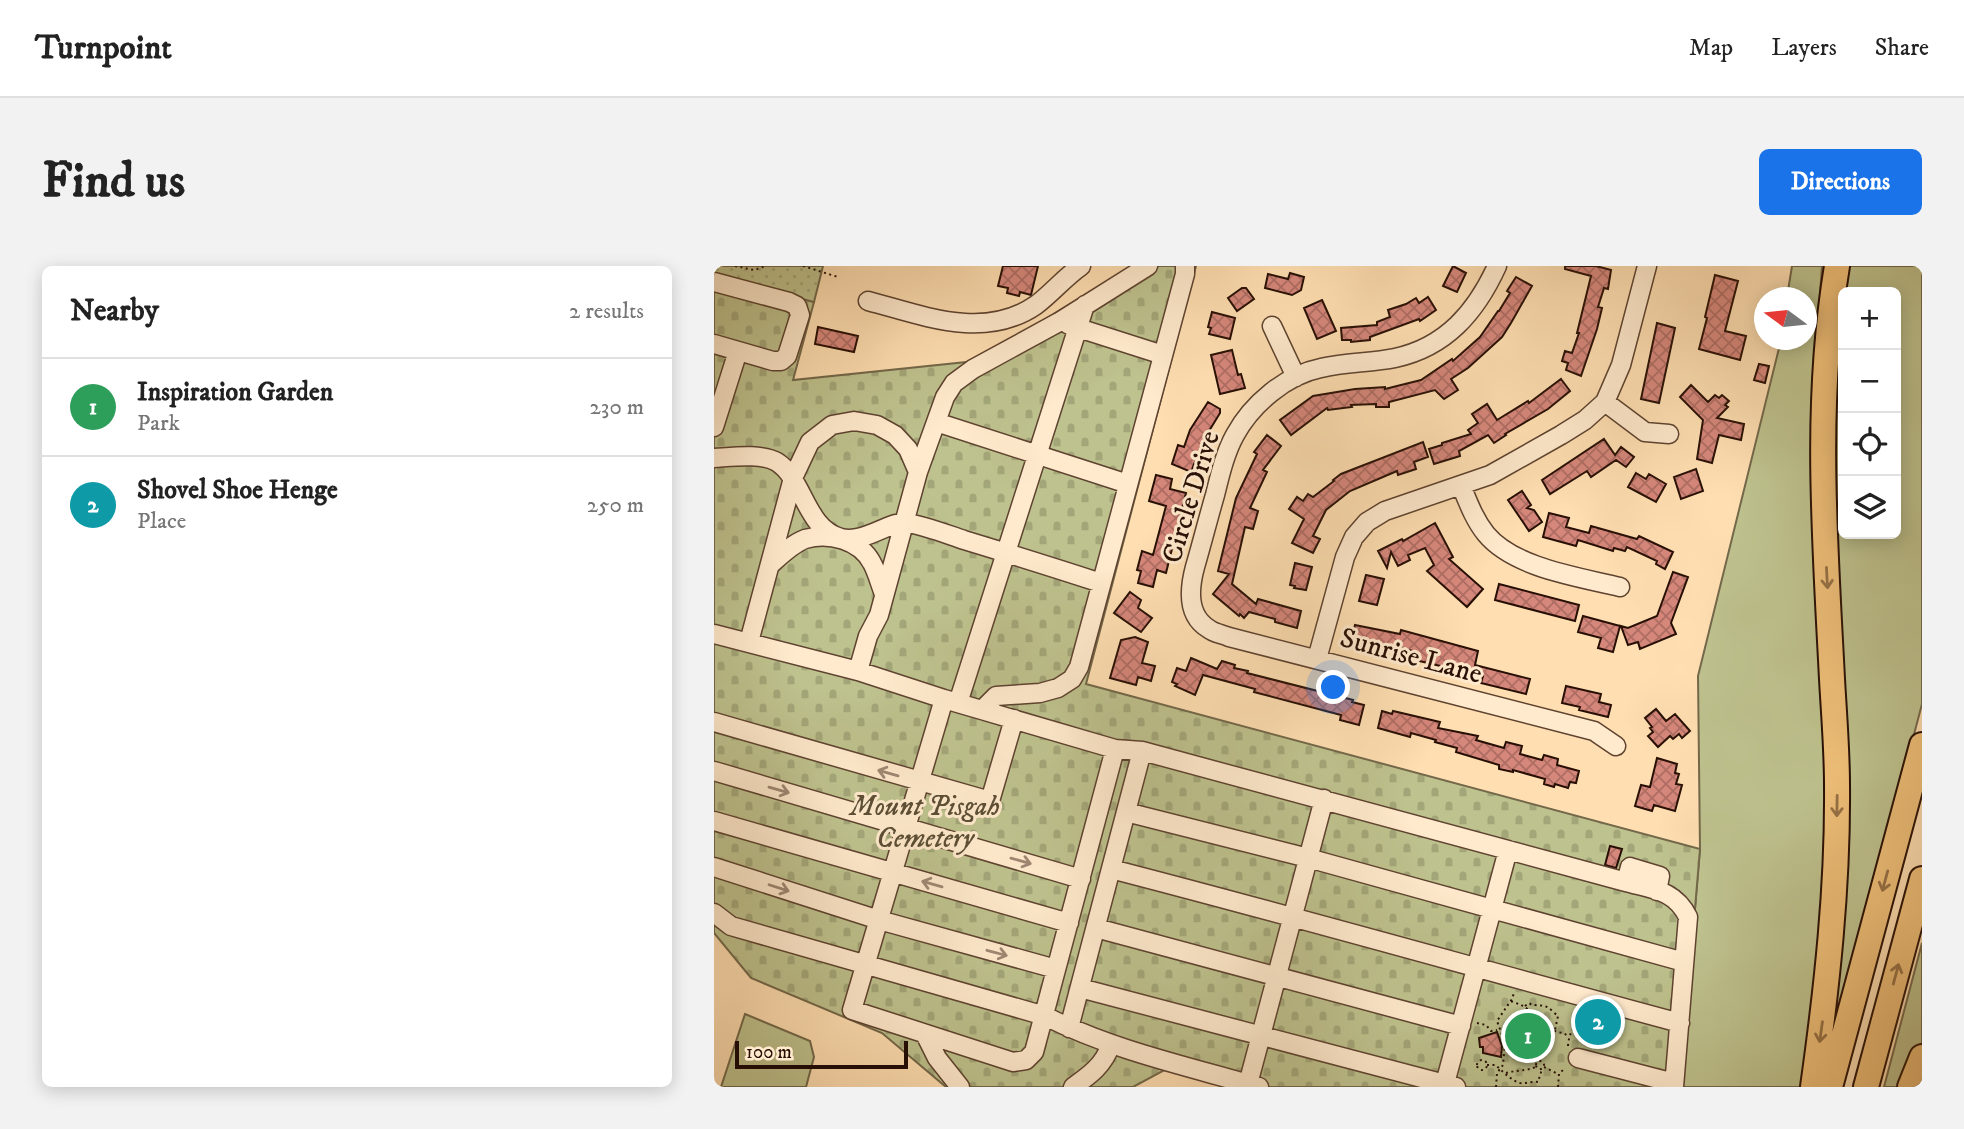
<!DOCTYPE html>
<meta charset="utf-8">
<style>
:root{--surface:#fff;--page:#f2f2f2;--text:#222;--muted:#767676;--line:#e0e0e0;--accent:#1a73e8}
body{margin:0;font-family:"IM FELL DW Pica",serif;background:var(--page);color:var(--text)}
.controls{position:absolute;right:21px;top:21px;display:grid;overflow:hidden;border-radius:10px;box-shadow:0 4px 18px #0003}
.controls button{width:63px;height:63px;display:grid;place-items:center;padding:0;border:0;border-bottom:2px solid var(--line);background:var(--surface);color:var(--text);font:35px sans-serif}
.compass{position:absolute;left:1040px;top:21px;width:63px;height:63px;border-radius:50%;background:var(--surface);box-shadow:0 4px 18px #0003;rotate:285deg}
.scale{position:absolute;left:21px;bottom:18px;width:173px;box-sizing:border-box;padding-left:7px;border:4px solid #280f05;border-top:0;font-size:19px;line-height:24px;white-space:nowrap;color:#280f05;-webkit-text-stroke:5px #ffeacd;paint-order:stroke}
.you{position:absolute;left:620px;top:422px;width:24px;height:24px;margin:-18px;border:5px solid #fff;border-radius:50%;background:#1a73e8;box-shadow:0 0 0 10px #1a73e833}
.badge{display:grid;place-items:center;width:46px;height:46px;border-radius:50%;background:var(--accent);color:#fff;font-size:23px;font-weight:700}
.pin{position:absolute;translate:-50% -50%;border:4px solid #fff;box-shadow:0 2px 7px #0006}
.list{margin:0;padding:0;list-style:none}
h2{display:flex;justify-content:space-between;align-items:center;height:91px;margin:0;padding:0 28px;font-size:30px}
h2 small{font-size:23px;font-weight:400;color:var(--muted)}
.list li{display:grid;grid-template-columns:46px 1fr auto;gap:21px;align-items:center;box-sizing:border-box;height:98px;padding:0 28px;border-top:2px solid var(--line)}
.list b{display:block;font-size:26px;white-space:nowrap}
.list p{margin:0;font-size:23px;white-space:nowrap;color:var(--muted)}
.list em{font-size:23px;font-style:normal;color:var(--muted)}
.icon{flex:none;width:38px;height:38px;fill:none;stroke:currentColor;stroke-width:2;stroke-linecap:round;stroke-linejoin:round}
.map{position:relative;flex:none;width:1208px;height:821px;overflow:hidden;border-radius:10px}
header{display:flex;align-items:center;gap:42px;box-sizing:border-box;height:98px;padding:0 35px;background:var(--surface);border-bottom:2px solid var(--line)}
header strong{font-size:33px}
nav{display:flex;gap:38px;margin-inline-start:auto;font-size:24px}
.intro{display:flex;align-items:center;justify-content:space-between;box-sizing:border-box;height:168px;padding:0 42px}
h1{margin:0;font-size:49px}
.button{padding:18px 32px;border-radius:10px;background:var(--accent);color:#fff;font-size:24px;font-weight:700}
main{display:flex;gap:42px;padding:0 42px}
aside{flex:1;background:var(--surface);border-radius:10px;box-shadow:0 4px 18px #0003}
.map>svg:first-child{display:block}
</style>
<header>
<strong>Turnpoint</strong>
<nav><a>Map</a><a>Layers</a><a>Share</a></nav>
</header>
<div class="intro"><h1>Find us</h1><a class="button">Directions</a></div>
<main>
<aside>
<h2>Nearby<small>2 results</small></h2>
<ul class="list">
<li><span class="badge" style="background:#2e9e5b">1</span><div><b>Inspiration Garden</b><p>Park</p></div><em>230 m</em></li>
<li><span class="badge" style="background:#0f9aa8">2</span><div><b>Shovel Shoe Henge</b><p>Place</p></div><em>250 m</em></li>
</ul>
</aside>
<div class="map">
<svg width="1208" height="821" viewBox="0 0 1208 821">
<defs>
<pattern id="cemetery-stones" width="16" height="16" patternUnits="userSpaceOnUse" patternTransform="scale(1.75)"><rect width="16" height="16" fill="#bec28e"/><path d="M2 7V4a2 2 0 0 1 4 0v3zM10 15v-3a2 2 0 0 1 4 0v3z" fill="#a3a679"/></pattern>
<pattern id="park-dots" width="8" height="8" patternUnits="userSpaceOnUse" patternTransform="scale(1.75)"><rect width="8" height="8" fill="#bec28e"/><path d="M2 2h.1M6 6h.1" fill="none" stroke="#a3a679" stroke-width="1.8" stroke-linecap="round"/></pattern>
<pattern id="building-cross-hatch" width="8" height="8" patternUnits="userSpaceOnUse" patternTransform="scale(1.75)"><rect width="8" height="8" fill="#d6877b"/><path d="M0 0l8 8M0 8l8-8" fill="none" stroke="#ae6d63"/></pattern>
</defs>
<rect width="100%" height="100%" fill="#ffdfb2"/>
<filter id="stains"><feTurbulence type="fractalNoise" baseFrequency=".00286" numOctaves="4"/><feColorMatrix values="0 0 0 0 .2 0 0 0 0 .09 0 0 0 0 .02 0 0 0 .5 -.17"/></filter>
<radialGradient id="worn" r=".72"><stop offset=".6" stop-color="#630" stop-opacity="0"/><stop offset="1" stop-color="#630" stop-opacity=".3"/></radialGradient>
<!-- green -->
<path fill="#bec28e" stroke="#73684a" stroke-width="2" fill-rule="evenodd" d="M1078,0H1108L1099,128L1098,242L1115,529L1112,644L1090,821H966L986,583L984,410L1067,74H1092V32L1073,31Z
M1130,0H1208V438L1126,749L1118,741L1113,213ZM1129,26H1182V268H1129Z
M1208,677V776L1190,821H1170Z
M31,748L96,775L100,791L92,821H7Z"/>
<!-- cemetery -->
<path fill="url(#cemetery-stones)" stroke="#73684a" stroke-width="2" d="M419,0H482L372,418L986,583L966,821H524L456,801L419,821H232L168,767L37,712L0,667V10L100,36L79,114L262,95Z"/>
<!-- park -->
<path fill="url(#park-dots)" stroke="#73684a" stroke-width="2" d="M0,0H109L100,36L0,10Z"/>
<!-- building -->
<path fill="url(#building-cross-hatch)" stroke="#280f05" stroke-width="2" d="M289,0H324L317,29L306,26L305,30L293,27L294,22L284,20Z
M739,0L752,7L743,26L729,20Z
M851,0H882L897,4L894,23L890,22L884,41L888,42L883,63L867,110L852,104L854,97L848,95L851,85L858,87L865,67H863L877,10L851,3Z
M576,7L590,11L587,24L578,29L551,22L554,8L574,13Z
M1001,9L1024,15L1011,65L1032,70L1026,94L985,83L993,52L991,51Z
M802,11L818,20L797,57L788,71L754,102L737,113L744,124L730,133L721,124L675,136V141H662V138L637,139L638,141L614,144L613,142L577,169L566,154L599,130L641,123L671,121V123L707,114L738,93L739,95L766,71L784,45H785L796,27L793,25Z
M528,22H532L540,33L523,45L514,32Z
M714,31L722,44L706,55L705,53L656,71V74L637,76V74H628L627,62L663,59V56L676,51L674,44L692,38L702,32L705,37Z
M608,34L622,65L603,73L590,42Z
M498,46L521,52L516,73L495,68L497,62L494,61Z
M943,57L961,62L945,137L927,133Z
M104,61L144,70L140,86L101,78Z
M518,84L524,109L527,108L531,122L506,128L497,89Z
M1045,98L1055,100L1051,117L1040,114Z
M847,113L856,125L834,143L791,168L792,169L780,177L774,169L745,185L746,190L720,198L715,183L728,179V177L757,168L754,164L764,157L758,148L773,138L783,154L814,135L815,137Z
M977,119L994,136L1001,129L1005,132L1008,129L1015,135L1011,139L1014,141L1003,152L1030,158L1027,174L1005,169L998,197L983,193L989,154L966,131Z
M494,136L506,143V147L489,175L477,206L458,198L464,179L470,181L476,164Z
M553,169L567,180L549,204L553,206L536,242L544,245L539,263L531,261L518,318L542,338L544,333L587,345L583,362L561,356V353L535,346L530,352L526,348L525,350L499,328L515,308L504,305L522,232L543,188L540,186Z
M890,173L901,189L907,181L920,191L912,201L902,194L877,211L873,205L836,228L828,214Z
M709,176L714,191L700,196L702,203L684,209L683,205L636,225L612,244L599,270L606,273L599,287L578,277L590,253L575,243L583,231L589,235L594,228L599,231L620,215L619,214L627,208Z
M982,203L989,225L967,233L960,211Z
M922,207L932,213L935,208L952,218L942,236L914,221Z
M442,209L458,213L456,223L472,227L452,307L443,304L439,321L424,317L427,305L423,304L428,285L439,289L452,240L435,235Z
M808,225L817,239L813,242L820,244L828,256L815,265L794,234Z
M835,247L855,252L852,261L875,267L877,260L923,273L925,270L959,286L951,303L942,298L943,295L913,281L911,285L900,282L899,285L864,274L862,280L829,271Z
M721,257L739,291L735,293L769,323L753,341L713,305L720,299L711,282L694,289L696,294L684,300L677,286L673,302L664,285L688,273L689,275Z
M581,297L598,301L592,324L580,322L581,320L576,319Z
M959,306L974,311L957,357L962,368L926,383L924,376L914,379L907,360L914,362L943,350Z
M652,309L670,313L663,339L645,335Z
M785,318L865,339L861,355L781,334Z
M416,326L427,334L424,342L438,352L427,366L400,347Z
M869,350L906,360L899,386L884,382L887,372L864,366Z
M641,359L686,368L687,364L764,385L761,399L816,413L812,428L767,417L769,410L701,394L703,386L678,380L677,382L662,378L661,381L637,374Z
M421,371L434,376L428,397L441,400L437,415L424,411L422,419L396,412L407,374Z
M477,392L503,403L508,395L521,399L520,402L534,405L533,407L639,434L638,436L650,439L645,459L626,454L627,449L540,426L541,423L489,409L481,429L461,420L463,418L458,416L463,402L472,405Z
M852,420L887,428L885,436L897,439L894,451L865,444L866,441L848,437Z
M942,443L952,455L961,448L976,465L968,472L965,468L959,473L956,470L944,481L934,470L939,466L936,462L938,461L931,452Z
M668,445L678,448L679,445L726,456L724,462L764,470L762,474L790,482L792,476L808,480L806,488L828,494L830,489L844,493L843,499L865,505L862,517L856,516L854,522L841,518L840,521L830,518L831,513L799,504V506L785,503V499L742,486L743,482L721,476L722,474L697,467L696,471L664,462Z
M943,492L963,498L961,507L965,508L962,518L968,519L961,545L940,539L938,545L921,540L927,519L936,521Z
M896,580L908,583L902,602L891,599Z
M783,766L788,780L787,791L769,787V781H766L765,772Z"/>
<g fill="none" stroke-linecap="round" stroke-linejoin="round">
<defs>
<path id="minor" d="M783,0C762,46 732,81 681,92C657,97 631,96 607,102C572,109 538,138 521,169C511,187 506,209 501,229C494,253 488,277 481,301C475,323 473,350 495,363C500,367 508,368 515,371L880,465L902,480
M0,16L75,36L83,40L86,49L73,90L67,95H59L0,78
M154,35C208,49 270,75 322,39C338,27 351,11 367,0
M355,59L449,89
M558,60L582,111
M891,136L931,166L955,168
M222,156L414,218
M0,161L24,85
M0,192C18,191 48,187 63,196C90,213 91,262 127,272C151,278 176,254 193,257C212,260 232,268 250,274C296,288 341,302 387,317
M747,219C754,236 760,253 772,268C800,302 865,311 906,321
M56,299C66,290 78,278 91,273C115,266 146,274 158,297C163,306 166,318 170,328
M0,368L144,405L230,433L401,483L428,485L912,616C938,623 961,624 974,651L960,821
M35,376L79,212L96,176L118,159L140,155L163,159L181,169L194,183L204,206
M603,393L631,291L640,271L653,256L671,245L776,209L847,169L871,154L891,136L907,99L933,0
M144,405L154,370L165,349L204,206L231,131L240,117L259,103L345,56L434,0
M230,433L138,744L299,796L312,794L320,786L401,483
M244,437L371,39
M268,444L282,430L326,427L344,422L358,413L365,401L471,8V0
M0,456L276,535L300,453
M0,505L367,613
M412,546L594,592L970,696
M0,555L355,657
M0,601L165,654L342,703
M397,603C587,652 776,706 966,757
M912,616L916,601L946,610L943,625
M0,647L17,660L331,750C398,784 472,800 545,821
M382,662L747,760
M366,722L742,821
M355,762L428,485
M211,768L223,792L246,821
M864,792L960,817
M534,818L610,533
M359,821C376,809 390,799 397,778
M730,821L794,584"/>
<path id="highway" d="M1099,821C1113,721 1124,621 1123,519C1123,484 1120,449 1118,413C1111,274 1100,138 1123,0
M1116,821L1208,479
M1152,821L1208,613
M1196,821L1208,791"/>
</defs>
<!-- minor casing -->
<use href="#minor" stroke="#5e4330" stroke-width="21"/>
<!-- highway casing -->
<use href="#highway" stroke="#280f05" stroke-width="28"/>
<!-- path -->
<path stroke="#280f05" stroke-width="2" stroke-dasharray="2 3.5" stroke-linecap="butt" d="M21,0L40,4L52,0
M89,0L124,11
M797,735C805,739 814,739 816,749L824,750C828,754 833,762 839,764C845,767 849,766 854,770
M811,740L815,737C821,741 827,738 833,741C837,743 841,748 844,750L841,764
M763,757L772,759L777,765L783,764
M854,780C855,768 858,762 868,755
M763 799a5 5 0 1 1 10 0a5 5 0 1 1-10 0Z
M822 799a4 4 0 1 1 8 0a4 4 0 1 1-8 0Z
M773,799H781C789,805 796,814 806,817C812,818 818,815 824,816L828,803
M830,801L844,808
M792,807C802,804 812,805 822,801
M782,821L783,807L789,799L791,777L783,755L798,733L800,727
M844,821L845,808L851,802"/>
<!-- minor -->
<use href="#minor" stroke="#ffeacd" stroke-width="18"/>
<!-- highway -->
<use href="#highway" stroke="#f0c079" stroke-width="24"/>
</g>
<!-- one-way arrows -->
<defs><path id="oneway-shaft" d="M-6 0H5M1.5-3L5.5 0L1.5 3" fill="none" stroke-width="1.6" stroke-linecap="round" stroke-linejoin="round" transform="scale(1.75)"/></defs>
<g stroke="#967045">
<use href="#oneway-shaft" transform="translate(1113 312) rotate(87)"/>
<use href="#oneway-shaft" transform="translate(1123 540) rotate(91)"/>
<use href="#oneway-shaft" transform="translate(1171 615) rotate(105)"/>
<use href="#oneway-shaft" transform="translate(1182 708) rotate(-75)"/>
<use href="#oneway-shaft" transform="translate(1107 766) rotate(98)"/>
</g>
<g stroke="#9e8773">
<use href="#oneway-shaft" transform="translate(174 507) rotate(-164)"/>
<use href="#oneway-shaft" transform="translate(65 524) rotate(16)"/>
<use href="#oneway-shaft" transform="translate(307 595) rotate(16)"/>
<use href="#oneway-shaft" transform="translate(218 618) rotate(-164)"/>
<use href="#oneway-shaft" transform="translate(65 622) rotate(18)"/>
<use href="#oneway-shaft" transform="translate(283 687) rotate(15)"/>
</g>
<g text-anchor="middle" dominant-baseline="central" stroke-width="6" stroke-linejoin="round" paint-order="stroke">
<!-- street labels -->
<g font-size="28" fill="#280f05" stroke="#ffeacd">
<text transform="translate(477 231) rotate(-73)">Circle Drive</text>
<text transform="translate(697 390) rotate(15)">Sunrise Lane</text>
</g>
<!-- park labels -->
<g font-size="28" font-style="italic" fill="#5c4e35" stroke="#ffeacd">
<text x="211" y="540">Mount Pisgah<tspan x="211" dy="32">Cemetery</tspan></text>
</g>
</g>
<rect width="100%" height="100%" filter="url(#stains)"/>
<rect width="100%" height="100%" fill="url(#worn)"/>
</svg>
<div class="controls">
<button>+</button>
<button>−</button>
<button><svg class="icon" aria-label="locate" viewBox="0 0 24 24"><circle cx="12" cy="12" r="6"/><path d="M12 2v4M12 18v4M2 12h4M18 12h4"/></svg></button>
<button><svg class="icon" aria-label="layers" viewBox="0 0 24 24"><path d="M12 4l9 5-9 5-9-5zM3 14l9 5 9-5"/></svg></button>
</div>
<svg class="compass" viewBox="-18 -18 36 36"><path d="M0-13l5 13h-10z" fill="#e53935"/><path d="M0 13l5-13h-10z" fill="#767676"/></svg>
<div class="scale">100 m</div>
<div class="you"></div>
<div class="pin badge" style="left:814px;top:770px;background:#2e9e5b">1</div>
<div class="pin badge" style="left:884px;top:756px;background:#0f9aa8">2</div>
</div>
</main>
